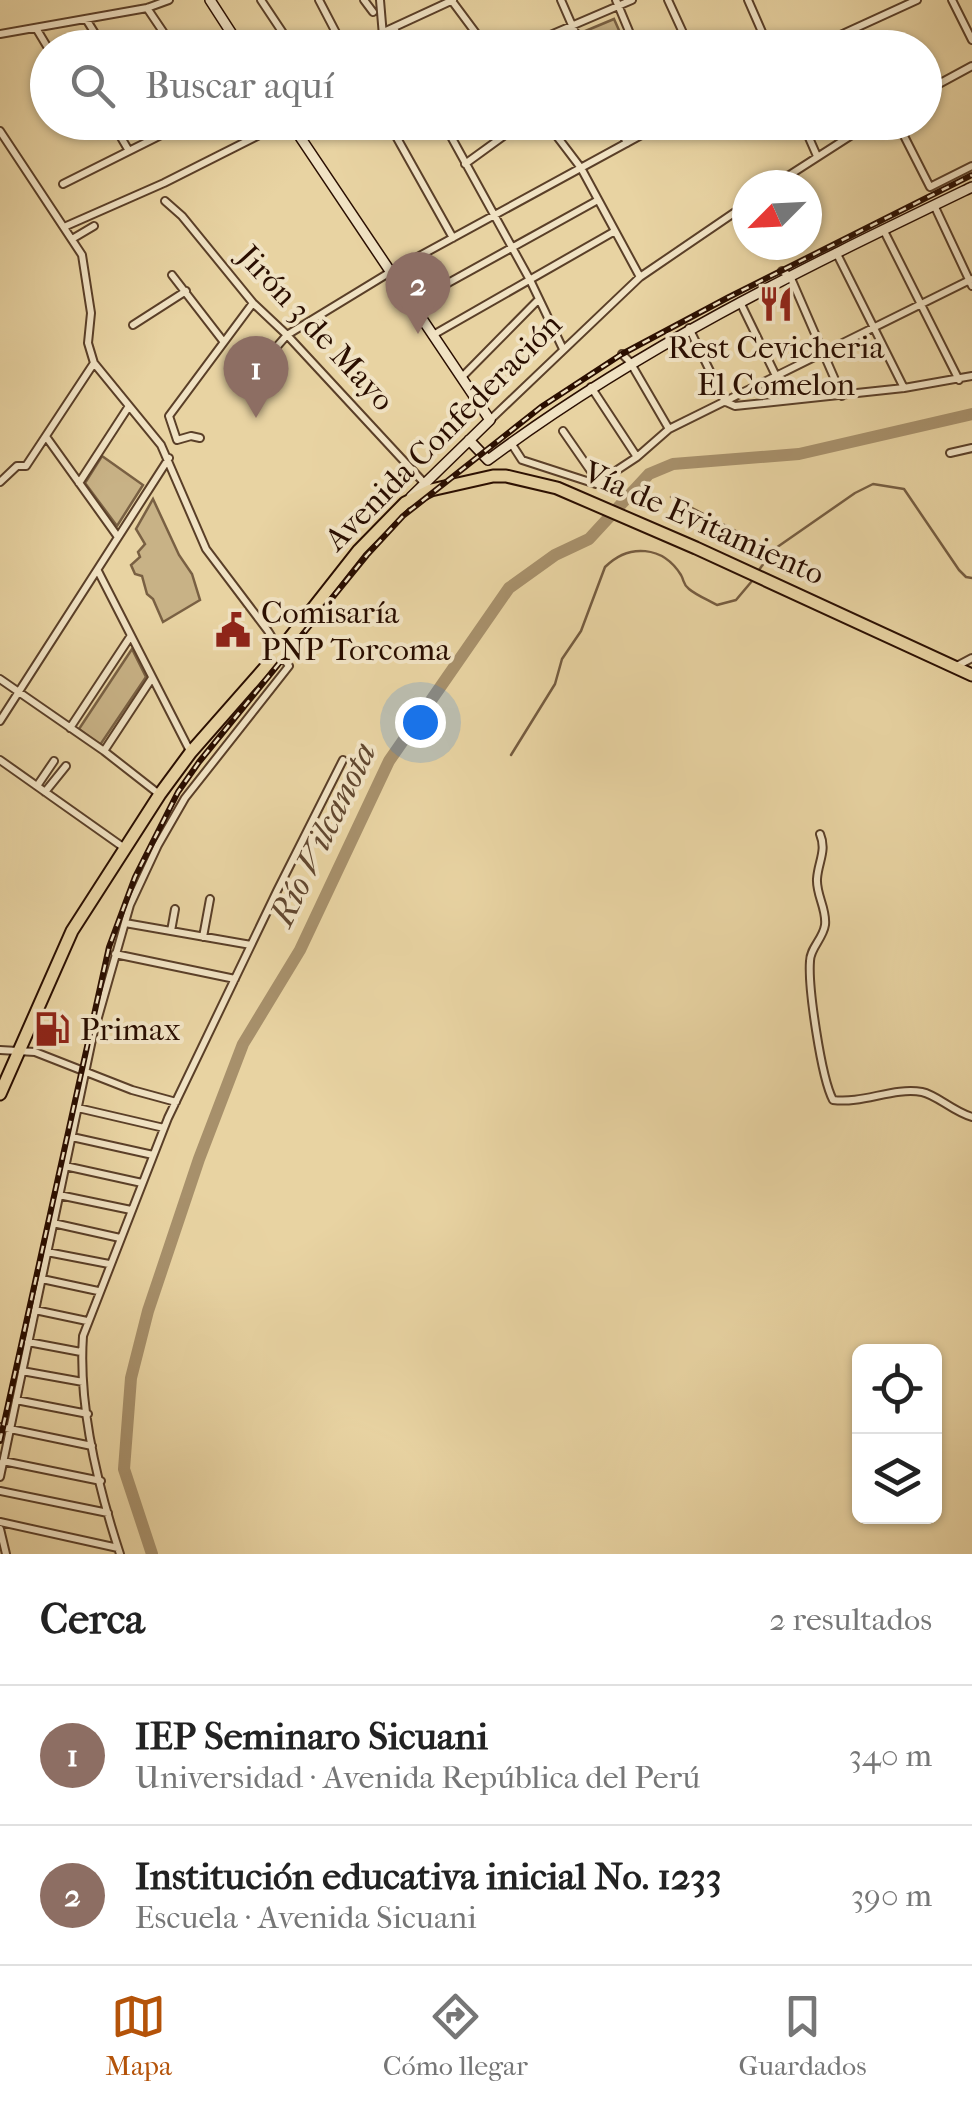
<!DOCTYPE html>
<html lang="es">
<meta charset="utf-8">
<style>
:root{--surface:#fff;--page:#f6f6f6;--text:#222;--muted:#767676;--line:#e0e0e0;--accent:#b45309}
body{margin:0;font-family:"IM FELL French Canon",serif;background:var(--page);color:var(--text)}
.controls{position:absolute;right:30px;bottom:30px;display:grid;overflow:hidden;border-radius:15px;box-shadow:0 2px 8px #0004}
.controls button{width:90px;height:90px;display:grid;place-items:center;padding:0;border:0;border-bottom:2px solid var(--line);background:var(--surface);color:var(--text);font:50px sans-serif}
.compass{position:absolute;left:732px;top:170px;width:90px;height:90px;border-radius:50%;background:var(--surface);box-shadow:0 2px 8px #0004;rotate:246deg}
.you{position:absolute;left:420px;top:722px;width:35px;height:35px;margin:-25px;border:8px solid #fff;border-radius:50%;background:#1a73e8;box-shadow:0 0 0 15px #1a73e833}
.badge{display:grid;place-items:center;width:65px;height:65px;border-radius:50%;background:var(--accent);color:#fff;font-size:32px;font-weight:700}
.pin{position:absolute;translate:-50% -82px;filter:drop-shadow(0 2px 5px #0008)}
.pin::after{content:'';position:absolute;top:52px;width:35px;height:30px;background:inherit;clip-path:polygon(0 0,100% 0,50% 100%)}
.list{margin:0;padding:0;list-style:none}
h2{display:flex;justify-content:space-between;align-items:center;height:130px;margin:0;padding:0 40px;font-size:42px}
h2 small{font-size:32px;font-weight:400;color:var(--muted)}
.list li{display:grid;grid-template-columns:65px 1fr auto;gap:30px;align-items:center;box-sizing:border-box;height:140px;padding:0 40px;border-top:2px solid var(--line)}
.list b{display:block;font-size:38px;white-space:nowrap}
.list p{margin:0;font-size:32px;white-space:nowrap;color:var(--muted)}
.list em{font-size:32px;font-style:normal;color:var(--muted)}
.icon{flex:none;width:55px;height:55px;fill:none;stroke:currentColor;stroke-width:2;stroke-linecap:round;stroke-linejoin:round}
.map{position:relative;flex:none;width:972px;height:1554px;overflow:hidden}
.search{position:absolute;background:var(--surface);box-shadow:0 2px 8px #0004;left:30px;right:30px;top:30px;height:110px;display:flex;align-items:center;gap:25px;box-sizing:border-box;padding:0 35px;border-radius:55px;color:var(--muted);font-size:38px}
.sheet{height:410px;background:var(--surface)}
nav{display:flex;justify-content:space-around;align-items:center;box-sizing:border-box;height:140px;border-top:2px solid var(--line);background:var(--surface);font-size:28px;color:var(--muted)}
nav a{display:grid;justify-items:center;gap:5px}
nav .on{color:var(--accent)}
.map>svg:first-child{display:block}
</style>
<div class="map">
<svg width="972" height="1554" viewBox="0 0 972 1554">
<rect width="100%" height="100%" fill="#e8d3a2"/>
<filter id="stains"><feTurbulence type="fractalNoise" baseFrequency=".002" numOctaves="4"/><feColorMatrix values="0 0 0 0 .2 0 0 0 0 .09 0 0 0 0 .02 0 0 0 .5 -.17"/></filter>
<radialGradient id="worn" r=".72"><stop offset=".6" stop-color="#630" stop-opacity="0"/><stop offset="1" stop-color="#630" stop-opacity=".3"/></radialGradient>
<!-- green -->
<path fill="#c8b286" stroke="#796043" stroke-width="2.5" d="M614,19L622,37L590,47L583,32Z
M102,456L143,485L117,526L85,483Z
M153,499L179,555L192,574L200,600L163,622L153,599L147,594L142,576L135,574L131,565L140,557L138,552L145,544L136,529Z
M132,649L146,677L100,745L79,729Z"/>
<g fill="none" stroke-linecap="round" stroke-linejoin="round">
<!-- stream -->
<path stroke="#755c40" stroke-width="2.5" d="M671,497L772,550
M759,570L773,550L855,493L873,484L904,489L959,570L966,577L972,578
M511,755L555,684L562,659L581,631L605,567C629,543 663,546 681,575C685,582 682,583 689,589C696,595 708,600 717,605L736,600L752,581"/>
<!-- river -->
<path stroke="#a7906b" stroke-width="12" d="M152,1554L124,1469L131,1378L148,1311L199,1159L243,1044L300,950L389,761L509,588L555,555L589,539L649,474L673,464L799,454L972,414"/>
<defs>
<path id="street" d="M261,0L293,48
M319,0L344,48
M364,0L373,12
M380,0L384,48
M561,0L582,48
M616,0L636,48
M668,0L690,48
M748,0L769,48
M952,0L972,40
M452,1L487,48
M147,8L174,48
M86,19L104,48
M36,28L48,48
M394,28L404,48
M0,34L147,8L169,0
M349,48L453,0
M520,48L632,0
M812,48L917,0
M924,92L972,66
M112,122L129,151
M323,122L356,130L380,122
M388,122L453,238
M443,122L530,280L563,349
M546,122L581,168L640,277
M617,122L627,143
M802,122L817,156
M897,122L930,187L972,166
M0,131L82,255L91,313L88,343L94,363L161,445L206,549L268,631C276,643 280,654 289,666L185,798L158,845L130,905L93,1035L0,1477
M465,164L523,122
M63,184L187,122
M774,185L872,122
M165,201L182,216L253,303L287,335L427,486
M934,205L972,286
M64,227L164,183L285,122
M884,231L959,380
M72,239L94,226
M836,252L904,388
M782,271L790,276L842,396
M172,275L223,341
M740,302L777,378
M412,303L598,200
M133,325L186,291
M689,328L725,402
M433,335L615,231
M622,354L630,362L669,429
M266,359L287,335L392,271L665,122
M462,377L539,299
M591,387L637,457
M726,402L735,406L904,388L972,376
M490,420L640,277L747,204
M563,431L599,483
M47,438L118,537
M200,438L191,436L177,440L169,416L253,303
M511,443L522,460L596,484L637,457L669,429L972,279
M950,453L972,448
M0,482L17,466H26L94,363
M79,483L129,406
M98,571L190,751
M955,667L972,658
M0,679L104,751L159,794
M0,721L169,458
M70,728L130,637
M104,751L152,678
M0,760L123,847
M37,786L54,761
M45,792L66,766
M820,834C827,851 818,862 817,879C816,895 827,909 825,925C823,939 810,948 810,961C808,987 821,1077 833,1100C863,1104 893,1087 922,1092C937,1095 952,1111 972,1117
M125,923L251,945
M171,931L175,909
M203,937L210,899
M115,954L235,979
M0,1050L35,1052L132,1090L176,1102
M78,1108L164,1128
M72,1137L153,1155
M65,1166L142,1183
M59,1195L131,1210
M53,1223L120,1238
M47,1252L109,1264
M42,1279L98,1291
M35,1310L87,1321
M28,1342L81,1352
M22,1371L83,1382
M16,1400L88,1414
M0,1427L92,1446
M3,1461L101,1481
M0,1491L108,1513
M0,1522L118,1548
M0,1529L6,1554
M120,1554C98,1487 78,1407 83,1336L168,1118L277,891L343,760"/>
<path id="secondary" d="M210,0L241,48
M290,122L490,420L411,497
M469,440L488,460C641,346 802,269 972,187"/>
<path id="highway" d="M0,1094L72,931L160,794L191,752L278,653L359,550L405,503L431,490L493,476H506L557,488L696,548L972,675"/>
</defs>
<!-- street casing -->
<use href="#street" stroke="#5a3f28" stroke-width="10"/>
<!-- secondary casing -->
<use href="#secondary" stroke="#2a0e00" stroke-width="12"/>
<!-- highway casing -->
<use href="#highway" stroke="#2a0e00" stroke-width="15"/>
<!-- street -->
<use href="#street" stroke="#f0e2c3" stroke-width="6"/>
<!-- secondary -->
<use href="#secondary" stroke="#f0e2c3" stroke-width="9"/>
<!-- highway -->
<use href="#highway" stroke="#e8d3a2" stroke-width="11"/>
<defs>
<path id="rail" d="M0,1441L109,947L135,877L178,792L199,762L367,555L403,516L541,407L622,354L729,297L972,175"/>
</defs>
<!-- rail casing -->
<use href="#rail" stroke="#2a0e00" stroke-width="6"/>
<!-- rail -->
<use href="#rail" stroke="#f0e2c3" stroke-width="2.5" stroke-dasharray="8" stroke-linecap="butt"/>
</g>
<!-- icons -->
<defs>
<symbol id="restaurant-bare" viewBox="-9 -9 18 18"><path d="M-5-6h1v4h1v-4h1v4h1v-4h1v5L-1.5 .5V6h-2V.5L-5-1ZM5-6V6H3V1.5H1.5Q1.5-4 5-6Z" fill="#8f2418" stroke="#f0e2c3" stroke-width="2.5" paint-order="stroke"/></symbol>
<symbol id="civic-bare" viewBox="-9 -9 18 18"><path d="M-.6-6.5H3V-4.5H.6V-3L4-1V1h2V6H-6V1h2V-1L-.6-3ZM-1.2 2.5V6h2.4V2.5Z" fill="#8f2418" stroke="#f0e2c3" stroke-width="2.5" paint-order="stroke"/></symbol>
<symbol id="fuel-bare" viewBox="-9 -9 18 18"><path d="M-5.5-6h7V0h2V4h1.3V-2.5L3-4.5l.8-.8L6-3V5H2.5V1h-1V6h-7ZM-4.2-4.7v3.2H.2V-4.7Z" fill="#8f2418" stroke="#f0e2c3" stroke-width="2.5" paint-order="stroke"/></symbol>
</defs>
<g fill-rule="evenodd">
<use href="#restaurant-bare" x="751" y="279" width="50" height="50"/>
<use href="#civic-bare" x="208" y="605" width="50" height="50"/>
<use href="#fuel-bare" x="27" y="1004" width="50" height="50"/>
</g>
<g text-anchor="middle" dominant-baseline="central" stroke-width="8" stroke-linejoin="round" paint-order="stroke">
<!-- street labels -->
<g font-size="32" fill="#2a0e00" stroke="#f0e2c3">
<text transform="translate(316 328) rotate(47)">Jirón 3 de Mayo</text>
<text transform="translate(443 432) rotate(-45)">Avenida Confederación</text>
<text transform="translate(704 523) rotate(24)">Vía de Evitamiento</text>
</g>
<!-- poi labels -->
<g font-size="32" fill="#2a0e00" stroke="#f0e2c3" text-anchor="start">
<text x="776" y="347" text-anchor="middle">Rest Cevicheria<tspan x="776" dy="37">El Comelon</tspan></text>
<text x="261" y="612">Comisaría<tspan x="261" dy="37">PNP Torcoma</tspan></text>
<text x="80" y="1029">Primax</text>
</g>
<!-- water labels -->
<g font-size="35" font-style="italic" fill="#624830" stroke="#f0e2c3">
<text transform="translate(323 834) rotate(-64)">Río Vilcanota</text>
</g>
</g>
<rect width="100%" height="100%" filter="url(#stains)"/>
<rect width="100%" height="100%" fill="url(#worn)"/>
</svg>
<div class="controls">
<button><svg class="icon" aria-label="locate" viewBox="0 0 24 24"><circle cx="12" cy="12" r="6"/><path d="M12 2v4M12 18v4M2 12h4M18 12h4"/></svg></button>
<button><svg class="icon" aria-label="layers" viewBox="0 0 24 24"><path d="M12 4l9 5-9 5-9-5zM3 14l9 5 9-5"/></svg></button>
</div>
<svg class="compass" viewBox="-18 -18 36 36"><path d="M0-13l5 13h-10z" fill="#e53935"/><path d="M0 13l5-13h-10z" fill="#767676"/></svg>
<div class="you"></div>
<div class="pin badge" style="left:256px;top:418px;background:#8d6e63">1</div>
<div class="pin badge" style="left:418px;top:334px;background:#8d6e63">2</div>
<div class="search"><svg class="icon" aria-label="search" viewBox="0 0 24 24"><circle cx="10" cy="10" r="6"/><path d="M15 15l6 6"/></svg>Buscar aquí</div>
</div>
<section class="sheet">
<h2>Cerca<small>2 resultados</small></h2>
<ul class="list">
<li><span class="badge" style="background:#8d6e63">1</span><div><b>IEP Seminaro Sicuani</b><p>Universidad · Avenida República del Perú</p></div><em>340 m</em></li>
<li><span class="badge" style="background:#8d6e63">2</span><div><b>Institución educativa inicial No. 1233</b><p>Escuela · Avenida Sicuani</p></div><em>390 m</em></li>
</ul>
</section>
<nav>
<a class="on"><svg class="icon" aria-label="map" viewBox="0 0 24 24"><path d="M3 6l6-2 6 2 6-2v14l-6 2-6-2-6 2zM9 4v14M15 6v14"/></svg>Mapa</a>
<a><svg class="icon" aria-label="directions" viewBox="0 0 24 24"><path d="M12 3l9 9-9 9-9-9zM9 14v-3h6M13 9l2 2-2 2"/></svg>Cómo llegar</a>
<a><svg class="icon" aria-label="saved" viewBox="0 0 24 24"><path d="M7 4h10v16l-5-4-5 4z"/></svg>Guardados</a>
</nav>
